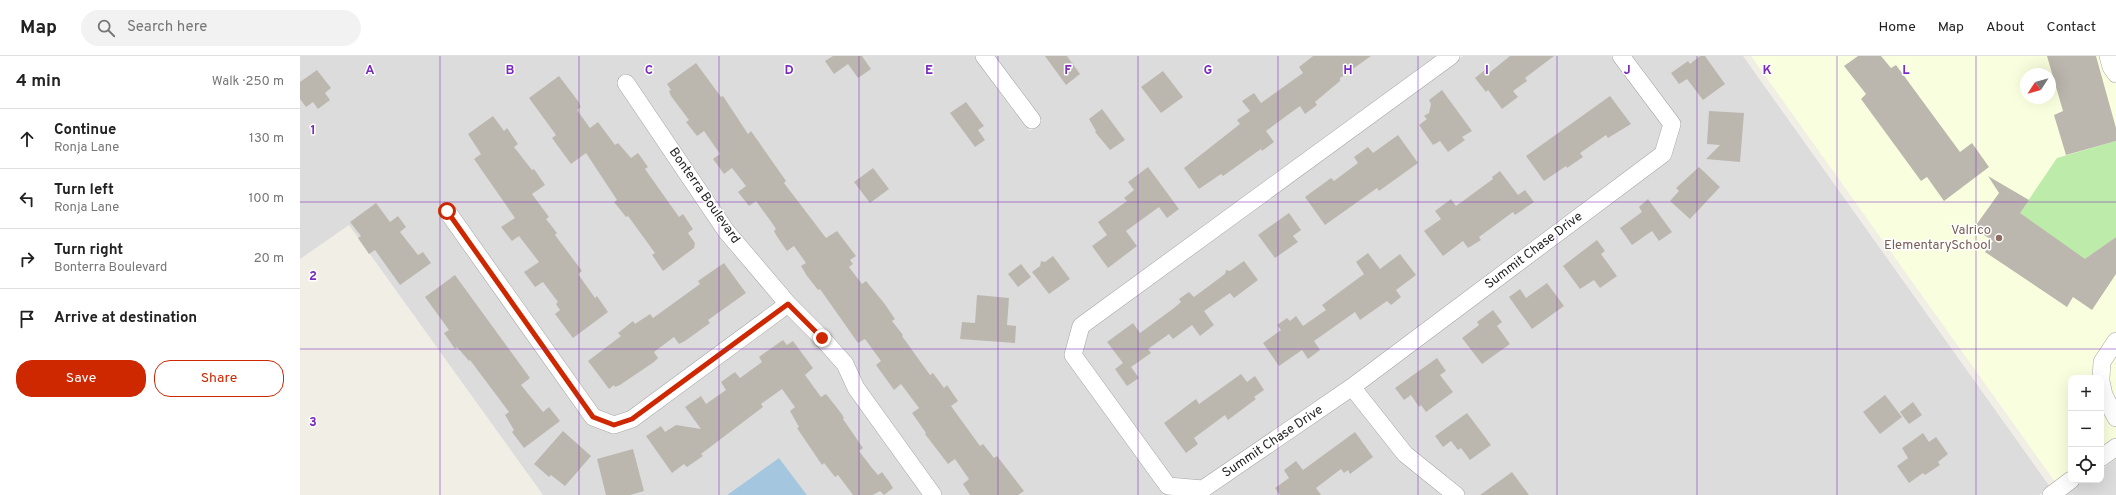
<!DOCTYPE html>
<meta charset="utf-8">
<style>
:root{--surface:#fff;--page:#f2f2f2;--text:#222;--muted:#767676;--line:#e0e0e0;--accent:#cd2800}
body{margin:0;font-family:Overpass,sans-serif;background:var(--page);color:var(--text)}
.controls{position:absolute;right:12px;bottom:12px;display:grid;overflow:hidden;border-radius:8px;box-shadow:0 4px 16px #0002}
.controls button{width:36px;height:36px;display:grid;place-items:center;padding:0;border:0;border-bottom:1px solid var(--line);background:var(--surface);color:var(--text);font:20px sans-serif}
.compass{position:absolute;left:1720px;top:12px;width:36px;height:36px;border-radius:50%;background:var(--surface);box-shadow:0 4px 16px #0002;rotate:234deg}
.stop{position:absolute;width:12px;height:12px;margin:-9px;border:3px solid #cd2800;border-radius:50%;background:#fff}
.stop.end{background:#cd2800;border-color:#fff;box-shadow:0 1px 4px #0008}
.list{margin:0;padding:0;list-style:none}
h2{display:flex;justify-content:space-between;align-items:center;height:52px;margin:0;padding:0 16px;font-size:17px}
h2 small{font-size:13px;font-weight:400;color:var(--muted)}
.list li{display:grid;grid-template-columns:26px 1fr auto;gap:12px;align-items:center;box-sizing:border-box;height:60px;padding:0 16px;border-top:1px solid var(--line)}
.list b{display:block;font-size:15px;white-space:nowrap}
.list p{margin:0;font-size:13px;white-space:nowrap;color:var(--muted)}
.list em{font-size:13px;font-style:normal;color:var(--muted)}
.actions{display:flex;gap:8px;padding:12px 16px}
.actions a{flex:1;padding:9px 0;border:1px solid var(--accent);border-radius:16px;text-align:center;font-size:14px;color:var(--accent)}
.actions .main{background:var(--accent);color:#fff}
.icon{flex:none;width:22px;height:22px;fill:none;stroke:currentColor;stroke-width:2;stroke-linecap:round;stroke-linejoin:round}
.map{position:relative;flex:none;width:1816px;height:439px;overflow:hidden}
header{display:flex;align-items:center;gap:24px;box-sizing:border-box;height:56px;padding:0 20px;background:var(--surface);border-bottom:1px solid var(--line)}
header strong{font-size:19px}
nav{display:flex;gap:22px;margin-inline-start:auto;font-size:14px}
.search{width:280px;height:36px;background:var(--page);display:flex;align-items:center;gap:10px;box-sizing:border-box;padding:0 14px;border-radius:22px;color:var(--muted);font-size:15px}
main{display:flex}
aside{flex:1;background:var(--surface)}
.map>svg:first-child{display:block}
</style>
<header>
<strong>Map</strong>
<div class="search"><svg class="icon" aria-label="search" viewBox="0 0 24 24"><circle cx="10" cy="10" r="6"/><path d="M15 15l6 6"/></svg>Search here</div>
<nav><a>Home</a><a>Map</a><a>About</a><a>Contact</a></nav>
</header>
<main>
<aside>
<h2>4 min<small>Walk · 250 m</small></h2>
<ul class="list">
<li><svg class="icon" aria-label="ahead" viewBox="0 0 24 24"><path d="M12 20V5M6 11l6-6 6 6"/></svg><div><b>Continue</b><p>Ronja Lane</p></div><em>130 m</em></li>
<li><svg class="icon" aria-label="left" viewBox="0 0 24 24"><path d="M17 20v-9H6M10 6l-5 5 5 5"/></svg><div><b>Turn left</b><p>Ronja Lane</p></div><em>100 m</em></li>
<li><svg class="icon" aria-label="right" viewBox="0 0 24 24"><path d="M7 20v-9h11M14 6l5 5-5 5"/></svg><div><b>Turn right</b><p>Bonterra Boulevard</p></div><em>20 m</em></li>
<li><svg class="icon" aria-label="arrive" viewBox="0 0 24 24"><path d="M6 21V4h12l-3 4 3 4H6"/></svg><div><b>Arrive at destination</b></div></li>
</ul>
<div class="actions"><a class="main">Save</a><a>Share</a></div>
</aside>
<div class="map">
<svg width="1816" height="439" viewBox="0 0 1816 439">
<rect width="100%" height="100%" fill="#f0eee5"/>
<!-- residential -->
<path fill="#dddcdc" d="M0,0H675L730,75L742,65L694,0H1139L777,264L765,297L885,439H507L479,402L427,439H243L49,169L0,203Z
M1163,0H1311L1364,70L1356,94L1048,325L902,426L873,423L781,297L787,274Z
M1331,0H1443L1750,431L1739,439H1165L1161,431L1111,392L1063,332L1367,103L1379,70Z
M1050,341L1146,439H907Z
M1816,403V439H1762L1782,425L1784,427L1788,424H1801V414Z"/>
<!-- education -->
<path fill="#f9ffde" fill-rule="evenodd" d="M1451,0H1816V382L1801,393V322H1771V416L1756,427ZM1726,18H1750V42H1726Z"/>
<!-- grass -->
<path fill="#bdeba9" d="M1816,85V181L1790,200L1782,212L1719,158L1757,102Z"/>
<!-- water -->
<path fill="#a4c6de" d="M479,402L507,439H427Z"/>
<!-- building -->
<path fill="#bcb7ae" d="M533,0H562L571,13L558,22L548,8L534,18L525,5Z
M745,0H767L780,18L766,29Z
M1013,0H1071L1040,22V25L1015,46L1017,49L1005,58L1000,50L966,75L974,86L962,95L961,93L923,120L921,118L899,133L884,112L940,68L937,64L950,55L942,45L954,37L961,47L1003,17L999,11Z
M1210,0H1254L1225,22L1227,25L1213,35L1218,41L1202,53L1188,34L1186,36L1175,22L1186,13L1189,17Z
M1400,0H1405L1425,28L1403,44L1387,23L1379,28L1371,17L1388,5L1390,8Z
M1558,0H1581L1591,12L1596,9L1660,96L1672,87L1689,111L1644,145L1627,121L1621,125L1561,43L1566,38L1544,10Z
M1747,0H1796L1816,72V85L1766,99L1754,59L1763,55Z
M396,7L421,41L423,40L448,78L451,75L486,125L484,127L526,182L537,175L556,200L550,204L553,208L549,211L562,228L566,225L584,247L595,263L592,265L603,279L602,280L630,319L633,317L644,332L647,329L658,345L651,350L680,390L683,388L694,402L697,400L724,435L718,439H670L663,428L669,423L655,403L648,408L625,378L626,377L612,357L619,352L601,328L594,334L576,309L581,305L565,283L558,287L520,233L518,234L507,220L501,210L506,207L494,190L487,195L476,179L474,175L476,173L472,167L456,145L449,150L438,136L446,130L432,112L424,118L413,103L420,98L404,75L397,80L386,66L389,64L371,40L369,35L371,34L367,28Z
M17,14L31,32L25,37L30,44L18,53L13,46L6,51L0,43V26Z
M863,15L883,41L861,57L841,31Z
M259,20L278,45L281,51L277,54L290,72L298,66L315,89L318,87L331,102L338,97L348,111L345,113L379,161L383,158L393,173L388,177L395,187L394,192L363,215L352,199L355,197L328,160L326,161L314,146L317,144L286,97L271,108L252,82L256,79L229,42Z
M1142,34L1172,75L1162,81L1165,84L1148,96L1140,85L1133,89L1119,69L1127,63L1124,60L1129,57L1131,48L1129,44Z
M1310,40L1331,68L1308,82L1306,79L1280,97L1283,101L1267,112L1266,110L1244,125L1226,100Z
M666,46L684,70L678,74L685,84L675,91L650,57Z
M802,53L825,84L810,94L795,76L796,75L789,63Z
M1409,55L1444,57L1440,106L1406,103L1420,89L1407,88Z
M193,60L204,75L207,72L218,88L214,91L232,114L234,113L245,129L232,138L249,161L246,163L257,177L255,179L282,215L278,218L295,242L297,240L308,256L273,282L255,258L260,254L256,248L258,246L243,226L235,231L224,216L239,206L219,180L212,185L201,171L215,162L174,103L181,98L168,78Z
M1098,79L1118,107L1079,135L1077,132L1025,169L1005,141L1031,122L1034,125L1058,107L1054,101L1068,91L1073,97Z
M848,111L879,153L867,162L859,151L826,175L837,190L808,212L792,190L807,179L798,166L827,145L824,142L834,134L828,126Z
M1399,111L1420,131L1390,163L1370,145L1379,135L1376,132Z
M573,112L589,133L570,147L554,126Z
M1200,115L1218,139L1225,134L1234,146L1215,159L1213,156L1179,181L1181,184L1168,192L1163,185L1143,200L1124,175L1141,163L1135,155L1151,143L1156,150L1193,123L1192,121Z
M1688,120L1729,144L1720,157L1785,203L1816,181V218L1792,254L1773,241L1767,251L1685,196L1693,185L1674,172L1699,137Z
M1348,143L1372,176L1359,185L1352,175L1332,189L1320,172L1342,156L1339,151Z
M76,147L90,166L98,160L106,171L100,176L118,199L123,196L131,207L100,229L75,194L69,198L58,182L61,180L50,166Z
M989,157L1001,174L993,180L998,186L975,202L958,179Z
M1297,184L1305,195L1301,198L1317,220L1300,232L1294,224L1280,233L1263,210Z
M1068,197L1080,213L1100,198L1116,219L1096,234L1101,241L1091,249L1087,245L1060,264L1055,256L1014,285L1020,294L1008,303L1002,294L979,310L963,287L981,274L977,269L987,262L990,265L996,260L1003,270L1026,254L1022,249L1064,218L1056,206Z
M753,200L770,223L749,238L732,216L740,210L741,205L745,206Z
M944,205L958,224L934,242L930,237L904,255L914,269L900,280L892,269L873,283L869,278L848,293L851,297L831,311L839,322L827,330L815,313L823,307L807,286L833,267L840,277L874,252L881,246L879,243L889,236L894,241L925,218L926,214L930,215Z
M424,207L446,237L408,264L410,267L385,285L379,288L374,281L354,296L358,302L354,306L320,329L315,331L314,329L309,333L288,305L321,280L318,277L333,265L335,268L350,258L353,262L400,228L398,225Z
M721,208L731,221L718,231L708,218Z
M155,219L230,322L221,329L243,356L249,351L260,365L224,392L212,376L214,374L205,359L209,356L170,304L169,305L157,291L155,293L144,277L149,274L125,241Z
M1247,227L1264,250L1232,273L1209,241L1220,233L1226,242Z
M677,239L709,242L707,269L716,270L715,287L660,283L662,266L675,267Z
M1193,254L1202,266L1197,270L1210,288L1182,308L1162,282L1179,269L1177,266Z
M483,284L487,289L493,285L513,312L505,319L521,341L526,338L541,357L544,362L543,363L563,392L559,395L572,412L578,419L582,416L590,427L593,432L584,439L580,435L573,439H553L538,419L535,421L524,407L522,409L497,372L499,371L490,355L495,351L482,333L461,348L463,351L401,398L403,400L387,411L384,408L372,417L346,380L361,370L365,376L376,369L401,373L385,351L401,340L406,348L426,334L421,326L435,316L440,322L462,306L459,301L463,298Z
M1137,302L1146,315L1140,319L1153,336L1126,356L1121,349L1119,351L1111,339L1104,344L1095,332Z
M941,318L947,326L955,320L964,334L954,341L956,343L928,364L925,359L894,382L898,388L886,397L864,367L896,343L899,348Z
M1585,339L1602,361L1580,378L1563,356Z
M1613,346L1622,359L1609,368L1600,356Z
M1167,357L1191,389L1170,404L1161,392L1158,394L1151,385L1143,391L1135,380Z
M263,375L291,400L265,430L251,419L249,421L234,408Z
M1055,376L1073,401L1050,418L1048,414L1044,417L1041,413L1016,432L1021,439H980L975,432L989,422L984,414L996,405L1003,414Z
M1623,377L1629,386L1636,381L1648,398L1638,406L1640,409L1625,419L1623,417L1609,427L1597,410L1608,402L1602,392Z
M333,393L344,435L330,439H306L297,403Z
M1212,416L1229,439H1180Z"/>
<g fill="none" stroke-linecap="round" stroke-linejoin="round">
<defs>
<path id="minor" d="M684,0L732,64
M1151,0L781,270L773,299L868,430L903,433L1052,331L1363,98L1372,68L1321,0
M1808,0L1811,11L1816,18
M326,27L426,175L488,248L522,282L545,308L556,332L633,439
M147,155L293,361L314,369L332,363L488,248
M1801,322L1802,306L1816,285
M1801,325L1804,339L1816,362
M1052,331L1105,398L1156,439
M1801,402L1816,391
M1751,439L1771,424"/>
</defs>
<!-- minor casing -->
<use href="#minor" stroke="#a6a6a6" stroke-width="18"/>
<!-- minor -->
<use href="#minor" stroke="#fff" stroke-width="17"/>
</g>
<g fill="none" stroke-linecap="round" stroke-linejoin="round">
<!-- route -->
<path stroke="#cd2800" stroke-width="5" d="M147,155L293,361L314,369L332,363L488,248L522,282"/>
</g>
<!-- grid -->
<path fill="none" stroke="#7b2cbf" stroke-width="1" stroke-opacity="0.55" d="M140,0V439M279,0V439M419,0V439M559,0V439M698,0V439M838,0V439M978,0V439M1118,0V439M1257,0V439M1397,0V439M1537,0V439M1676,0V439M0,146H1816M0,293H1816"/>
<!-- markers -->
<circle fill="#8d6e63" stroke="#fff" stroke-width="1.5" cx="1699" cy="182" r="4"/>
<g text-anchor="middle" dominant-baseline="central" stroke-width="3" stroke-linejoin="round" paint-order="stroke">
<!-- street labels -->
<g font-size="13" fill="#1f1f1f" stroke="#fff">
<text transform="translate(404 140) rotate(55)">Bonterra Boulevard</text>
<text transform="translate(1234 195) rotate(-37)">Summit Chase Drive</text>
<text transform="translate(973 386) rotate(-34)">Summit Chase Drive</text>
</g>
<!-- education labels -->
<g font-size="13" fill="#785e54" stroke="#fff" text-anchor="end">
<text x="1691" y="175">Valrico<tspan x="1691" dy="15">ElementarySchool</tspan></text>
</g>
</g>
<g font-size="13" text-anchor="middle" font-weight="bold" fill="#7b2cbf" stroke="#fff" stroke-width="3" stroke-linejoin="round" paint-order="stroke">
<text x="70" y="18">A</text>
<text x="210" y="18">B</text>
<text x="349" y="18">C</text>
<text x="489" y="18">D</text>
<text x="629" y="18">E</text>
<text x="768" y="18">F</text>
<text x="908" y="18">G</text>
<text x="1048" y="18">H</text>
<text x="1187" y="18">I</text>
<text x="1327" y="18">J</text>
<text x="1467" y="18">K</text>
<text x="1606" y="18">L</text>
<text x="13" y="78">1</text>
<text x="13" y="224">2</text>
<text x="13" y="370">3</text>
</g>
</svg>
<div class="controls">
<button>+</button>
<button>−</button>
<button><svg class="icon" aria-label="locate" viewBox="0 0 24 24"><circle cx="12" cy="12" r="6"/><path d="M12 2v4M12 18v4M2 12h4M18 12h4"/></svg></button>
</div>
<svg class="compass" viewBox="-18 -18 36 36"><path d="M0-13l5 13h-10z" fill="#e53935"/><path d="M0 13l5-13h-10z" fill="#767676"/></svg>
<div class="stop" style="left:147px;top:155px"></div>
<div class="stop end" style="left:522px;top:282px"></div>
</div>
</main>
